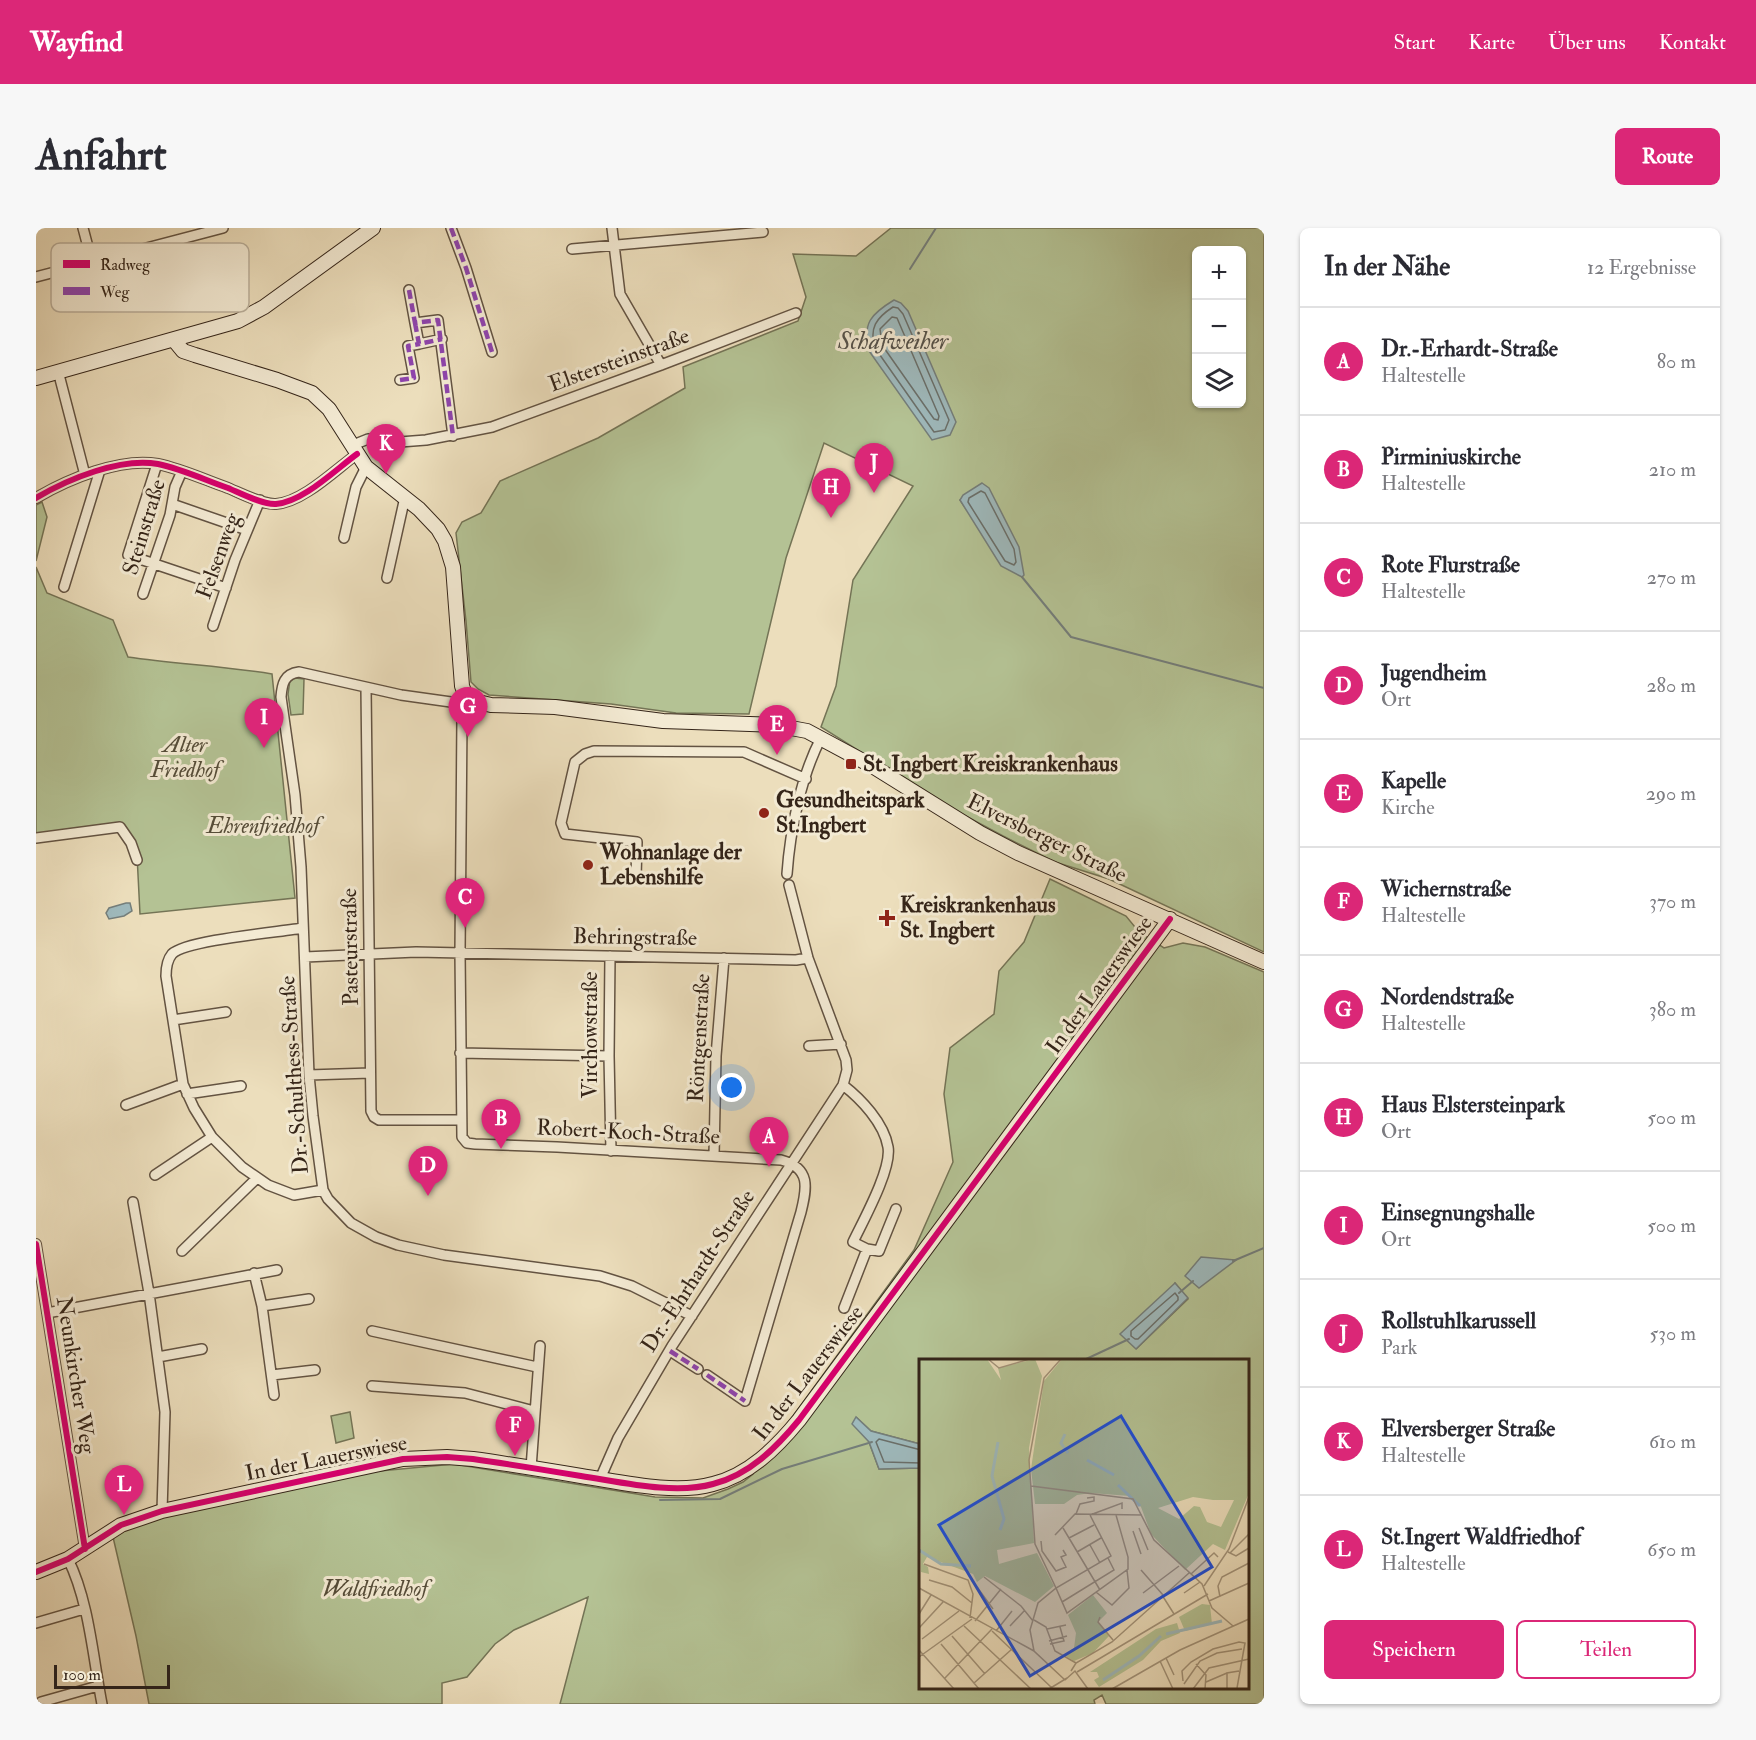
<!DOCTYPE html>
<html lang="de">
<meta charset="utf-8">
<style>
:root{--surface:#fff;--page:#f7f7f7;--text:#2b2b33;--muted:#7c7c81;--line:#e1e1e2;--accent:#db2777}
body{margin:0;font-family:"IM FELL Double Pica",serif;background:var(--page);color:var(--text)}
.controls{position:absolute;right:18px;top:18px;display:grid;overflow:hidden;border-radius:9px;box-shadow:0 2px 4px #0004}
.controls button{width:54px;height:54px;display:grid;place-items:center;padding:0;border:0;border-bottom:2px solid var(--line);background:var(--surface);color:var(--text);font:30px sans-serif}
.scale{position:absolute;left:18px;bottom:15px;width:116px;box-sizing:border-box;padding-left:6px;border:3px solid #352519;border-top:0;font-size:16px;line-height:21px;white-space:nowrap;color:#352519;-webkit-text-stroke:4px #f3ead3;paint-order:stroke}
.you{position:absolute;left:696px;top:860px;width:21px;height:21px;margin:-15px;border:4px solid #fff;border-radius:50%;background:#1a73e8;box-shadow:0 0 0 9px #1a73e833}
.badge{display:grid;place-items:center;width:39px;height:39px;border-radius:50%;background:var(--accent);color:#fff;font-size:20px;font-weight:700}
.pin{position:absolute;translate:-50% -50px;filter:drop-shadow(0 2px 3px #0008)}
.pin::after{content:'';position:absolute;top:32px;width:21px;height:18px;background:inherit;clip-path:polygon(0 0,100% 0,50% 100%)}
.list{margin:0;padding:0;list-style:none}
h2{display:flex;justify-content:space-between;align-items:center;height:78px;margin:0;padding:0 24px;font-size:26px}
h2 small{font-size:20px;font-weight:400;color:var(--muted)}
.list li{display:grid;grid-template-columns:39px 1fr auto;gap:18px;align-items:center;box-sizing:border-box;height:108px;padding:0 24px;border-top:2px solid var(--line)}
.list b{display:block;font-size:22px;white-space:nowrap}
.list p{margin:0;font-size:20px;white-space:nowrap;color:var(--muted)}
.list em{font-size:20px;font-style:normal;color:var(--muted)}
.actions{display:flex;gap:12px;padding:18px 24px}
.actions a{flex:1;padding:14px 0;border:2px solid var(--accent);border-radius:9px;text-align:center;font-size:21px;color:var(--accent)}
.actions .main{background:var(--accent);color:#fff}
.icon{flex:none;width:33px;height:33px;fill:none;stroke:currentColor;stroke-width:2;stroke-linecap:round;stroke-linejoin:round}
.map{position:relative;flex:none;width:1228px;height:1476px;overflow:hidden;border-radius:9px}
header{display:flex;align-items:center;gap:36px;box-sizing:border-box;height:84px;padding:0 30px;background:var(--accent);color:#fff}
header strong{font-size:28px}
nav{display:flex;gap:33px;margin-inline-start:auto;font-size:21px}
.intro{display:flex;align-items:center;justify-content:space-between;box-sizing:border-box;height:144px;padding:0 36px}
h1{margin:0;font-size:42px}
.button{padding:15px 27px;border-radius:9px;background:var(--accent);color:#fff;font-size:21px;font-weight:700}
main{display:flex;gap:36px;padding:0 36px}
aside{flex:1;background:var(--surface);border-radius:9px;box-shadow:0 2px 4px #0004}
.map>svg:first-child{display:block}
</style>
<header>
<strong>Wayfind</strong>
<nav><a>Start</a><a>Karte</a><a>Über uns</a><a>Kontakt</a></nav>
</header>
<div class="intro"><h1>Anfahrt</h1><a class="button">Route</a></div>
<main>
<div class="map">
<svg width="1228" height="1476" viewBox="0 0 1228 1476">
<rect width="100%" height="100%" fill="#ecdebc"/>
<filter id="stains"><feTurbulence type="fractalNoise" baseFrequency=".00333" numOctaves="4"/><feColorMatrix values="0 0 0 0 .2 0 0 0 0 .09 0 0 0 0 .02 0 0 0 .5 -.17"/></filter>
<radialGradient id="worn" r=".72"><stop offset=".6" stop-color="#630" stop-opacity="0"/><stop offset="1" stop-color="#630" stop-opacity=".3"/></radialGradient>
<!-- green -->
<path fill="#b4c294" stroke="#747456" stroke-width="1.5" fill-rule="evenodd" d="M855,0H1228V724L1073,651L1019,634L967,608L911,578L785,499L800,458L817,352L877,258L788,215L750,330L713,486L640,485L575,476L453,467L442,461L435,454L430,393L420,305L426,294L445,285L464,253L562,210L649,160L647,139L762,93L770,69L757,26L820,28ZM1160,22H1206V176H1160ZM953,260L930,281L924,272Z
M6,274L11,289L0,333V277Z
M0,339L11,365L77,392L92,429C140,436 188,438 236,446L259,670L104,686L101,627L85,598L0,609Z
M259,450L268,451L267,486L255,487L252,466L254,452Z
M1014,651L1090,688L1103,704L1128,720L1147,715L1169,719L1228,744V1476H1070L1066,1467L1058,1472L1059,1476H524L552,1369L478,1402L459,1416L431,1449L406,1455V1476H113L100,1408L77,1309L89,1302L123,1290L333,1244L418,1236L619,1269L667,1270L692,1261L707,1254L717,1246L718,1231L749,1199L878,1022L917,934L908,866L914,820L958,786L963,743L988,714ZM1139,1055L1152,1071L1100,1121ZM885,1132H1212V1460H885L884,1240L843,1241L833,1214L820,1189L835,1203L884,1216Z
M314,1184L318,1210L300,1215L295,1188Z"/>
<!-- water -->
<path fill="#9eb9bc" stroke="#747e7b" stroke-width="1.5" d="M858,72L865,75L872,83L920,194L914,207L896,212L833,123C826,95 835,86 858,72Z
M946,255L953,260L983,319L988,347L986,349L965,338L924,272L927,267Z
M90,675H94L96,683L88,688L73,691L70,685L73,680Z
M1165,1029L1200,1032L1163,1060L1149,1048Z
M1139,1055L1152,1070L1100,1121L1084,1106Z
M820,1189L835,1203L884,1216V1240L843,1241L833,1214L816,1196Z"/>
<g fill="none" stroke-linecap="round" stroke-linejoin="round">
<!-- shore -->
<path stroke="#6a6f6a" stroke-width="1.5" d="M857,79L862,80L867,86L913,192L909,202L898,204L839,120C833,100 840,90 857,79Z
M856,89L861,90L903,188L902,192L898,191L846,117L844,101Z
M945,263L949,265L978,321L980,334L978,337L969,333L932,274L933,270Z
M1139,1065L1142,1069V1072L1102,1111H1099L1095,1108V1103Z
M885,1222L843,1211L840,1214L848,1234L885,1235"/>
<!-- stream -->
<path stroke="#747e7b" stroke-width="2" d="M874,41L900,0
M986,349L1035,409L1228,460
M1197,1033L1228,1020
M1143,1065L1157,1053
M1048,1132L1093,1111
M624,1272L684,1271L746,1241L836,1214"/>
<defs>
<path id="street" d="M47,0L56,34
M415,0L430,40L456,124
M576,0L584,66L625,137
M536,21L727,4
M0,49L187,0
M373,62L379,95L402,92L417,208
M379,95L383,116L406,111
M22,143L49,247
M364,152L378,150L372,118L383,116
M317,217L332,211L364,214L390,212L456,199L625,137L760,85
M121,236L92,327L190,360
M0,270C32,251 85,229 122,236C146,241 169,252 192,260C204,265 227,277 240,276C267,274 299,242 321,226
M136,276L211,302
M308,310L320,259L330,239
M351,350L369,269
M28,359L64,242
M107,366L134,287L139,259L146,243
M177,398L199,332L224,272
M330,460L335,883L338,889L343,892H425
M434,472L422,475L365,467L263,444C248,446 246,456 245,469L259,567L265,639L273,847L277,888L287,962L292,971L315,995L340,1009L362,1017L408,1027L564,1048L596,1058L656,1088
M434,472L426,490L424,725L426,909L431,915L439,916L521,919L745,932C775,940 771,960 765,984L709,1173L671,1147
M0,610L84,599L95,615L101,632
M751,646C754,603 765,548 785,510
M635,652L611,653L600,649L601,614L529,606L525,595L539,534L549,526L558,523L708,524L770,551
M267,700C244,704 150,712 136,726C131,732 130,740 130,748L147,856L158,880L176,909L206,939L232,957L258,967L287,962
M574,728L573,828L575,923
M269,729L380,724L760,732L772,730
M137,792L190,784
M773,818L805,816
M424,825L573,828
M273,847L334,845
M807,857C825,871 848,895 852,919C856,941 827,993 817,1014L831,1021L843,1023L860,981
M151,866L205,858
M90,877L147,856
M678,928L680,828L688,730
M119,947L176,909
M97,974L113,1065L129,1184L126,1283
M0,1016L49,1321
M146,1023L221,950
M218,1045L226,1078L238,1167
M226,1078L273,1071
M808,1080L831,1021
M11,1085L241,1042
M336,1103L501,1139
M634,1123L662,1141
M122,1129L166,1121
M236,1147L279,1142
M336,1158L429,1165L498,1183
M495,1240L504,1118
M564,1251L582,1210L636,1118L807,857L811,842L810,832L772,730L753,657
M32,1331C53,1373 57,1430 66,1476
M0,1395L48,1381
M5,1474L62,1458"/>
<path id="secondary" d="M138,112L147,123L159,127L241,152L276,165L293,181L330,239L383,281L402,301L409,313L417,339L426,458L429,466L434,472L455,477L519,479L627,493L739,497L771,503L838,539L944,605L982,625L1228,734
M0,150L202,93L228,79L337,0
M0,1344L32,1331L85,1297L126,1283L367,1231L411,1229L437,1231C473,1236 509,1242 545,1248C585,1254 638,1267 677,1256C713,1247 740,1220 763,1192L1134,691"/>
</defs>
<!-- street casing -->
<use href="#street" stroke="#635342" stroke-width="12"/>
<!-- secondary casing -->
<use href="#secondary" stroke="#352519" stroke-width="16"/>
<!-- street -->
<use href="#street" stroke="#f3ead3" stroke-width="9"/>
<!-- secondary -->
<use href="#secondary" stroke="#f3ead3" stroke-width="14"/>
<!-- quiet -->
<path stroke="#8e44ad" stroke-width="4.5" stroke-dasharray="9 4.5" stroke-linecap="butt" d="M415,0L430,40L456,124
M373,62L379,95L402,92L417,208
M379,95L383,116L406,111
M364,152L378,150L372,118L383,116
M634,1123L662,1141
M671,1147L709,1173"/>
<defs>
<path id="cycleway" d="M0,270C32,251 85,229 122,236C146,241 169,252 192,260C204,265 227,277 240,276C267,274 299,242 321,226
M0,1016L49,1321
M0,1344L32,1331L85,1297L126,1283L367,1231L411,1229L437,1231C473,1236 509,1242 545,1248C585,1254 638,1267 677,1256C713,1247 740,1220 763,1192L1134,691"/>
</defs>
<!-- cycleway casing -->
<use href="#cycleway" stroke="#f3ead3" stroke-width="10"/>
<!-- cycleway -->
<use href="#cycleway" stroke="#d6006c" stroke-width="6"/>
</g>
<!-- markers -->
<g fill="#8f2418" stroke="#f3ead3" stroke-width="2">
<rect x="809" y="530" width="12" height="12" rx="3"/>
<circle cx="728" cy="585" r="6"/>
<circle cx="552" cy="637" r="6"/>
<path d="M848 681h6v6h6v6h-6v6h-6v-6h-6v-6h6z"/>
</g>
<g text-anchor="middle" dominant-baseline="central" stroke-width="6" stroke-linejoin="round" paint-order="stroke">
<!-- street labels -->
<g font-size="22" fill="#352519" stroke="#f3ead3">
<text transform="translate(583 132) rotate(-20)">Elstersteinstraße</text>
<text transform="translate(108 299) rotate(-73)">Steinstraße</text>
<text transform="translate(182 328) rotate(-70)">Felsenweg</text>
<text transform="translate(1011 610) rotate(26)">Elversberger Straße</text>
<text transform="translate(599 709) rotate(1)">Behringstraße</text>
<text transform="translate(314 719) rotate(-91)">Pasteurstraße</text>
<text transform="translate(1063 757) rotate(-54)">In der Lauerswiese</text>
<text transform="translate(554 807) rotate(-90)">Virchowstraße</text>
<text transform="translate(663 810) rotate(-87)">Röntgenstraße</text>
<text transform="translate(258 847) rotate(-94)">Dr.-Schulthess-Straße</text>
<text transform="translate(592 904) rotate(3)">Robert-Koch-Straße</text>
<text transform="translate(662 1043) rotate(-57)">Dr.-Ehrhardt-Straße</text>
<text transform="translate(772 1145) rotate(-52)">In der Lauerswiese</text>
<text transform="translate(40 1147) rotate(81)">Neunkircher Weg</text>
<text transform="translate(290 1230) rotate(-11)">In der Lauerswiese</text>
</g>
<!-- park labels -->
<g font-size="22" font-style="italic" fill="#554c38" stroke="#f3ead3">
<text x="149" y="517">Alter<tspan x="149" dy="25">Friedhof</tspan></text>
<text x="227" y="598">Ehrenfriedhof</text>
<text x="339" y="1361">Waldfriedhof</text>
</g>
<!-- poi labels -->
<g font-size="22" font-weight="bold" fill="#352519" stroke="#f3ead3" text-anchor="start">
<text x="827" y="536">St. Ingbert Kreiskrankenhaus</text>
<text x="740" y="572">Gesundheitspark<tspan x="740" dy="25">St.Ingbert</tspan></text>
<text x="564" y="624">Wohnanlage der<tspan x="564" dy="25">Lebenshilfe</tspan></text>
<text x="864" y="677">Kreiskrankenhaus<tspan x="864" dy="25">St. Ingbert</tspan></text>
</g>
<!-- water labels -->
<g font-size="24" font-style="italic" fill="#54514a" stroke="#f3ead3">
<text x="857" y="113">Schafweiher</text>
</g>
</g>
<!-- overview -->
<g transform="translate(883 1131)">
<rect width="330" height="330" fill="#ecdebc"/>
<path d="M0,0H68L82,21L79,9L116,0L123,17L110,89L115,184L78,191L80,205L118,194L135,227L116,243L66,217L58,223L54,215L8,198L4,205L9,208L10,215L2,213ZM143,0H330V134L306,191L294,185L266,211L232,175L222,148L211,137L172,134L158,136L145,145H116L112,110L125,22ZM274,138L294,141H315L302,168L288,163L281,148L275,147L260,160L239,149ZM174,236L188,254L179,263L190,277L174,294L155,302L145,296L155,289L157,274L149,256ZM283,245L291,246L293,265L266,272L260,258ZM258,264L261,274L242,282L224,301L180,328L175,321L180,318L178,313H171L237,270Z" fill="#b4c294" fill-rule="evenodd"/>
<path fill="none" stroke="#9eb9bc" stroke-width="3" d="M146,75L142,84L149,94M79,83L73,117L85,160L81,171M168,101L195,116M199,126L221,147M0,191L22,205L52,207M247,275L303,262M184,321L220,297L242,277"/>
<path fill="none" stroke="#a3947b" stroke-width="1.5" d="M69,0L80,9L111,0M142,0L125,19L110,101L116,185L137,229L119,244L111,271L115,292L146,321M112,127L214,140L235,181L283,225L293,249L314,267M157,155L161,145L175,142V138L168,139M171,156L192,197L137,229L148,254L209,210V198L197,156M171,156L203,144V150M144,169L181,231M220,169L229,191M214,172L222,195M136,176L156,155L223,156M150,179L175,166M122,182L123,192L137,212L147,208L142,198L147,196L144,191M171,186L181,204M158,193L182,179M309,193L317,197L330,189M311,194L330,175M5,205L49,221L54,235L51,259M222,211L244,236M272,215L295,194L299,198M65,218L102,247L114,262M10,221L33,228L53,244M285,227L310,190L330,138M58,228L74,250M0,229L115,292M177,233L193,246L210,229L208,211M224,234L260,207M265,234L281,223M243,236L255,255M301,238L299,227L303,218L330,204M290,242L330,224M143,243L195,211L189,199M0,255L12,236M181,258L179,263L194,281M115,261L127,268L136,292L157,304M56,262L82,230M45,267L112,330M91,267L106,251M0,269L24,243M128,270L147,266M73,272L133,329M77,272L93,252M33,277L66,315M3,280L40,252M130,282L148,277M22,285L60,330M131,285L145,282L141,268M0,291L35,330M0,298L53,260M247,299L255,316M241,302L254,330M277,305L287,316L286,330M152,312L157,304L193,283L270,214M158,313L289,235M26,319L73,270M146,321L156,312L169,330M264,322L263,312L272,303L294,290L320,283L326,284L318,329M287,323L308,314M55,324L93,290M265,325L281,302L298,294L323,290M130,330L148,319M193,330L261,291L330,260M274,330L290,309L330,300M308,330V314L320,312"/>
<path fill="#1d4ed8" fill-opacity="0.15" stroke="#1d4ed8" stroke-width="3" d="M202,57L293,208L111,317L20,166Z"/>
<rect width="330" height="330" fill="none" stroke="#352519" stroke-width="3"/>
</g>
<!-- legend -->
<rect x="15" y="15" width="198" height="69" rx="9" fill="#f3ead3" stroke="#baaf9b" stroke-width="1.5"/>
<rect x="27" y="32" width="27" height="8" fill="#d6006c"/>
<rect x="27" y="59" width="27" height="8" fill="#8e44ad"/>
<g font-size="16" fill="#352519">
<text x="64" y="42">Radweg</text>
<text x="64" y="69">Weg</text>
</g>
<rect width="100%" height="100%" filter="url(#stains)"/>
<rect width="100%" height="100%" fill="url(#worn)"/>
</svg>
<div class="controls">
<button>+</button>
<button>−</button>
<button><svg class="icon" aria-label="layers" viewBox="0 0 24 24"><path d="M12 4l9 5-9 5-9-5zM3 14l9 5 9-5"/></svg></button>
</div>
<div class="scale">100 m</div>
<div class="you"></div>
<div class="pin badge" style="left:733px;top:939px">A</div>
<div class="pin badge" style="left:465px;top:921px">B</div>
<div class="pin badge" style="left:429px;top:700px">C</div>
<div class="pin badge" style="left:392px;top:968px">D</div>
<div class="pin badge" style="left:741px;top:527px">E</div>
<div class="pin badge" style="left:479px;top:1228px">F</div>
<div class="pin badge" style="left:432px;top:509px">G</div>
<div class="pin badge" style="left:795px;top:290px">H</div>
<div class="pin badge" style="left:228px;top:520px">I</div>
<div class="pin badge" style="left:838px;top:265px">J</div>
<div class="pin badge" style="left:350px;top:246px">K</div>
<div class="pin badge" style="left:88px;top:1287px">L</div>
</div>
<aside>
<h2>In der Nähe<small>12 Ergebnisse</small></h2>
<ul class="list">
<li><span class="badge">A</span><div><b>Dr.-Erhardt-Straße</b><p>Haltestelle</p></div><em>80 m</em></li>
<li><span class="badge">B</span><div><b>Pirminiuskirche</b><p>Haltestelle</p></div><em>210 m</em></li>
<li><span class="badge">C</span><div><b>Rote Flurstraße</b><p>Haltestelle</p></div><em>270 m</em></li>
<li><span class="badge">D</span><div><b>Jugendheim</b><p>Ort</p></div><em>280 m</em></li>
<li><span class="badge">E</span><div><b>Kapelle</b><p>Kirche</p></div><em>290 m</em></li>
<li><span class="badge">F</span><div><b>Wichernstraße</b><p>Haltestelle</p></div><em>370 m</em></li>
<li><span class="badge">G</span><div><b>Nordendstraße</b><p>Haltestelle</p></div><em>380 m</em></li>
<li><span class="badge">H</span><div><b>Haus Elstersteinpark</b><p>Ort</p></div><em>500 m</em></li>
<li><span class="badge">I</span><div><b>Einsegnungshalle</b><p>Ort</p></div><em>500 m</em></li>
<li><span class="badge">J</span><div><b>Rollstuhlkarussell</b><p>Park</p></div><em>530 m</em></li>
<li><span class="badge">K</span><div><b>Elversberger Straße</b><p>Haltestelle</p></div><em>610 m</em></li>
<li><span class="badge">L</span><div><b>St.Ingert Waldfriedhof</b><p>Haltestelle</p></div><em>650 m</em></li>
</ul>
<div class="actions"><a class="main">Speichern</a><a>Teilen</a></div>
</aside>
</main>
